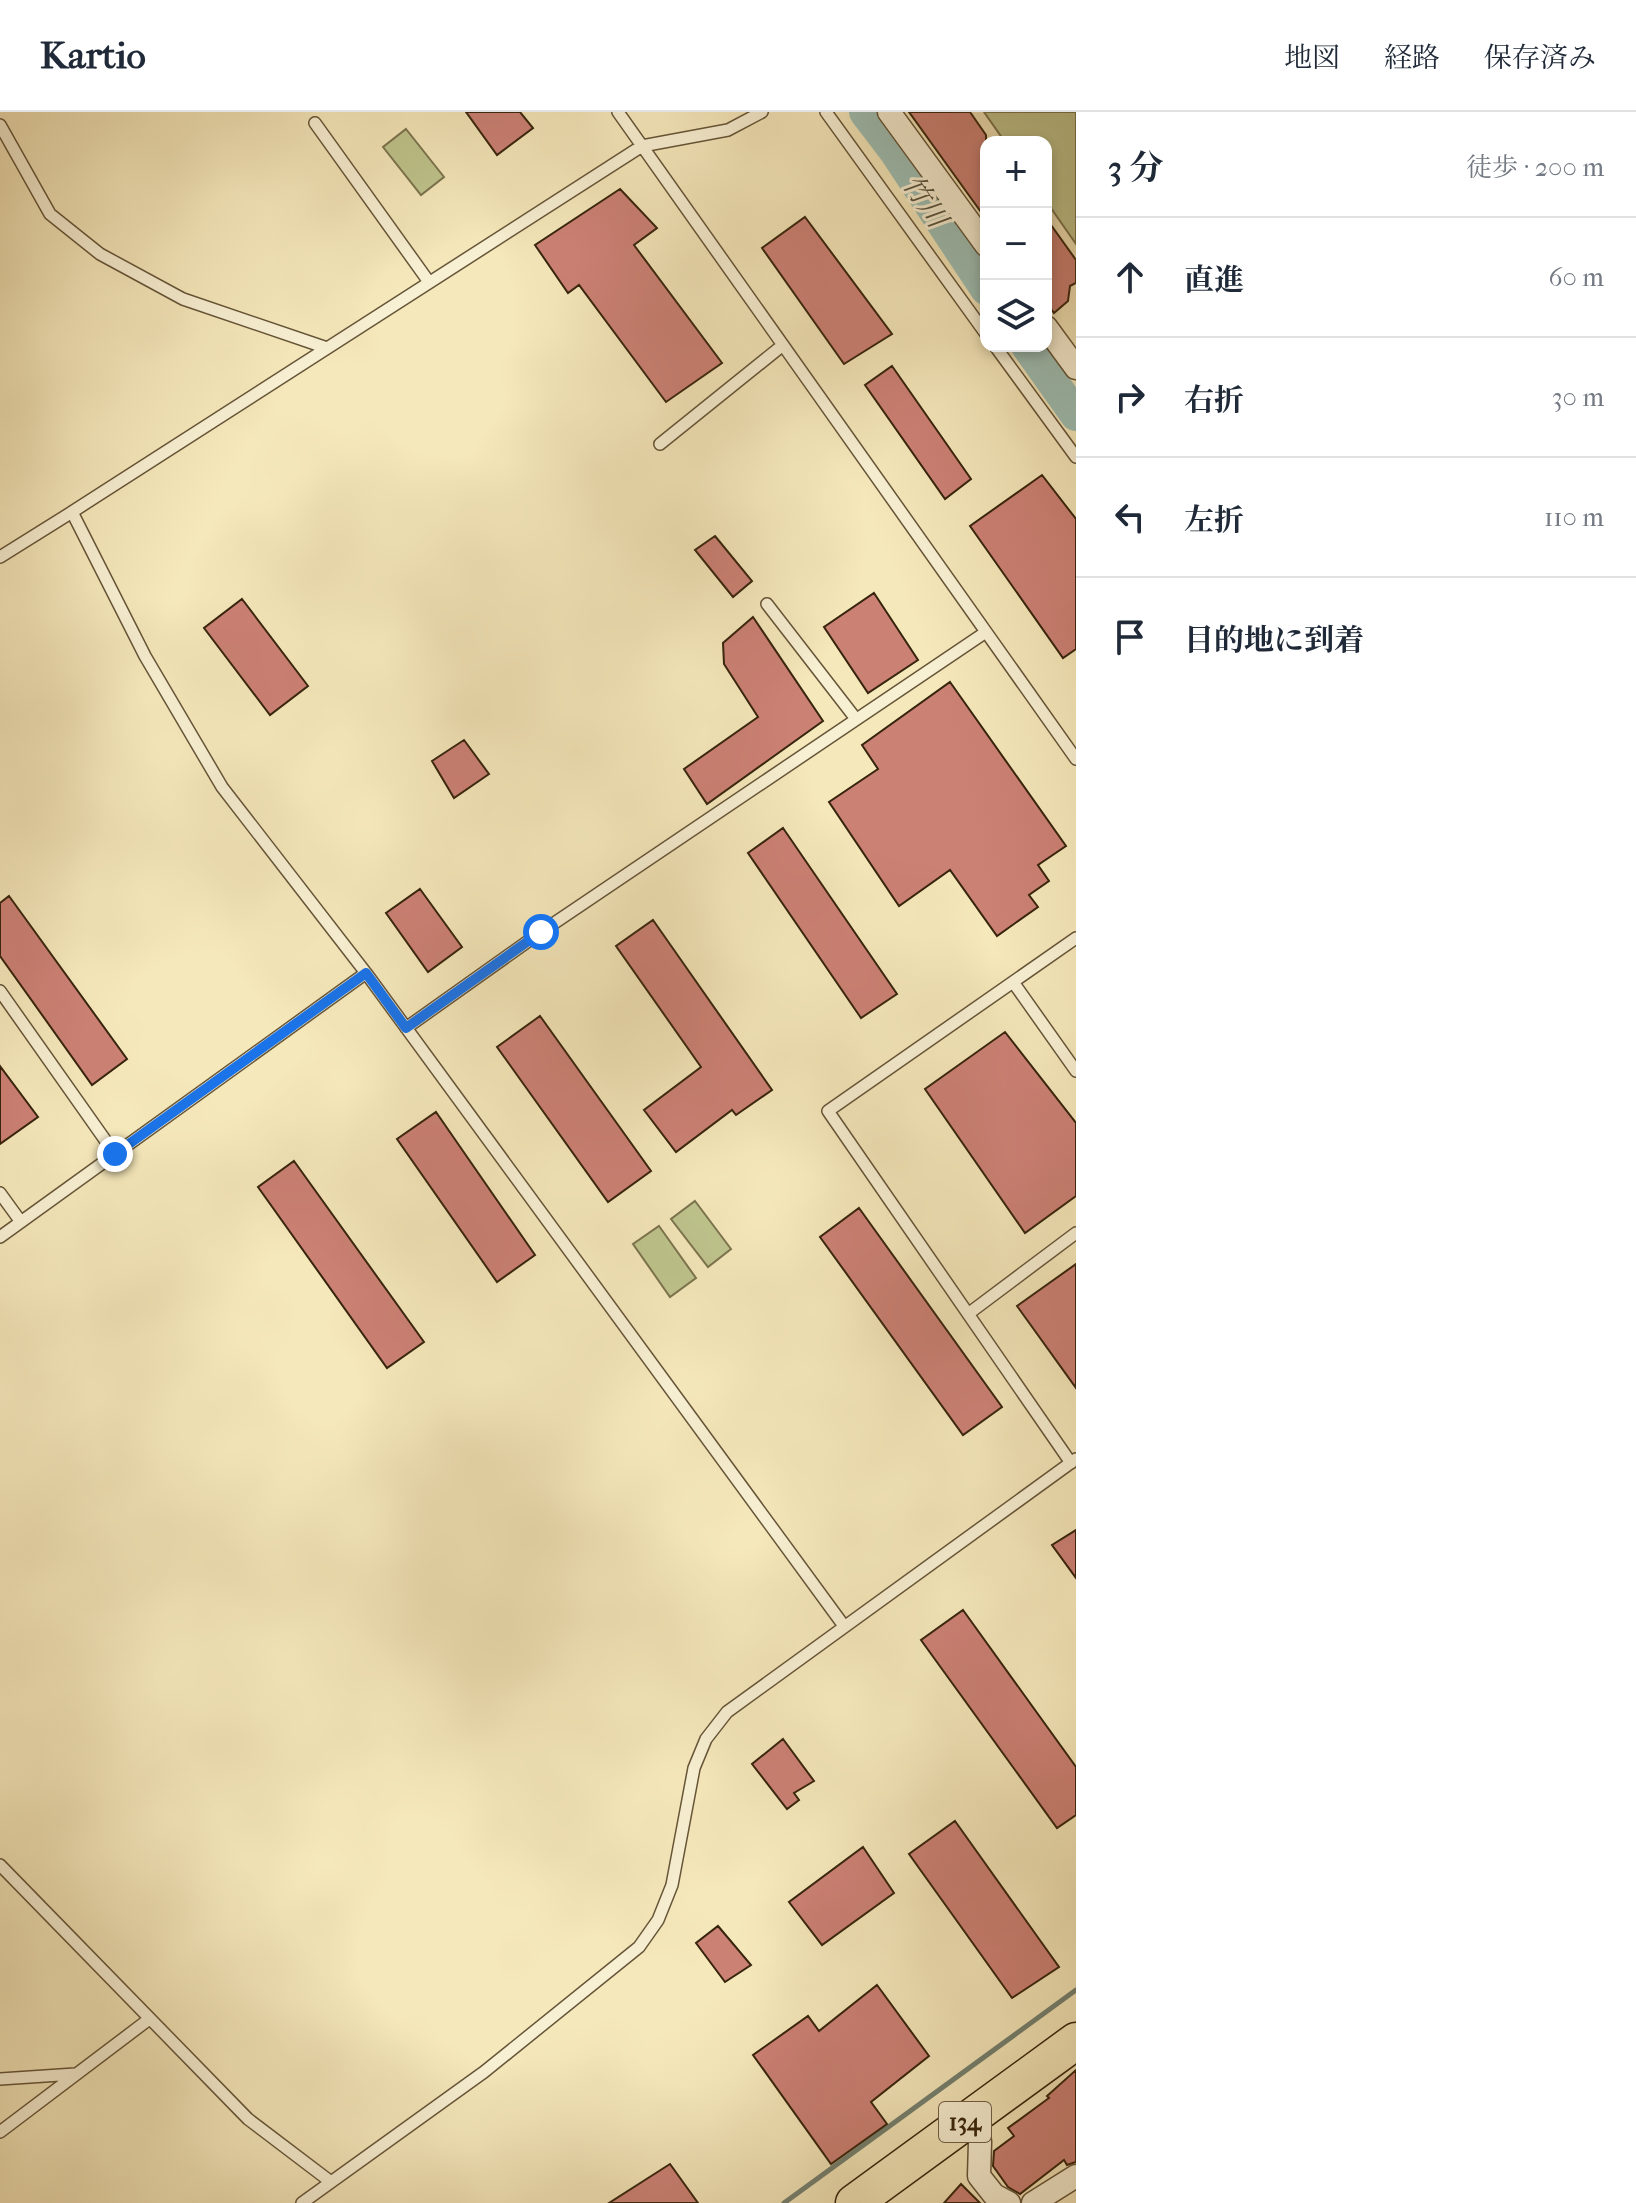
<!DOCTYPE html>
<html lang="ja">
<meta charset="utf-8">
<style>
:root{--surface:#fff;--page:#f6f6f7;--text:#1f2937;--muted:#747a83;--line:#e0e1e3}
body{margin:0;font-family:"IM FELL French Canon","Noto Serif JP",serif;background:var(--page);color:var(--text)}
.controls{position:absolute;right:24px;top:24px;display:grid;overflow:hidden;border-radius:16px;box-shadow:0 4px 12px #0003}
.controls button{width:72px;height:72px;display:grid;place-items:center;padding:0;border:0;border-bottom:2px solid var(--line);background:var(--surface);color:var(--text);font:40px sans-serif}
.stop{position:absolute;width:24px;height:24px;margin:-18px;border:6px solid #1a73e8;border-radius:50%;background:#fff}
.stop.end{background:#1a73e8;border-color:#fff;box-shadow:0 2px 8px #0008}
.list{margin:0;padding:0;list-style:none}
h2{display:flex;justify-content:space-between;align-items:center;height:104px;margin:0;padding:0 32px;font-size:34px}
h2 small{font-size:26px;font-weight:400;color:var(--muted)}
.list li{display:grid;grid-template-columns:52px 1fr auto;gap:24px;align-items:center;box-sizing:border-box;height:120px;padding:0 32px;border-top:2px solid var(--line)}
.list b{display:block;font-size:30px;white-space:nowrap}
.list em{font-size:26px;font-style:normal;color:var(--muted)}
.icon{flex:none;width:44px;height:44px;fill:none;stroke:currentColor;stroke-width:2;stroke-linecap:round;stroke-linejoin:round}
.map{position:relative;flex:none;width:1076px;height:2091px;overflow:hidden}
header{display:flex;align-items:center;gap:48px;box-sizing:border-box;height:112px;padding:0 40px;background:var(--surface);border-bottom:2px solid var(--line)}
header strong{font-size:38px}
nav{display:flex;gap:44px;margin-inline-start:auto;font-size:28px}
main{display:flex}
aside{flex:1;background:var(--surface)}
.map>svg:first-child{display:block}
</style>
<header>
<strong>Kartio</strong>
<nav><a>地図</a><a>経路</a><a>保存済み</a></nav>
</header>
<main>
<div class="map">
<svg width="1076" height="2091" viewBox="0 0 1076 2091">
<rect width="100%" height="100%" fill="#f5e8bb"/>
<filter id="stains"><feTurbulence type="fractalNoise" baseFrequency=".0025" numOctaves="4"/><feColorMatrix values="0 0 0 0 .2 0 0 0 0 .09 0 0 0 0 .02 0 0 0 .5 -.17"/></filter>
<radialGradient id="worn" r=".72"><stop offset=".6" stop-color="#630" stop-opacity="0"/><stop offset="1" stop-color="#630" stop-opacity=".3"/></radialGradient>
<!-- green -->
<path fill="#bfc58e" stroke="#7b744e" stroke-width="2" d="M984,0H1076V132L1046,89V30H1005Z
M406,17L444,65L421,83L383,35Z
M695,1089L731,1137L708,1155L671,1107Z
M659,1114L696,1166L670,1185L633,1132Z"/>
<g fill="none" stroke-linecap="round" stroke-linejoin="round">
<!-- stream -->
<path stroke="#748171" stroke-width="5" d="M784,2091L1076,1878"/>
<!-- river -->
<path stroke="#9dbfb4" stroke-width="32" d="M865,0L894,38L986,177
M1027,234L1076,303"/>
</g>
<!-- building -->
<path fill="#cc8175" stroke="#37240d" stroke-width="2" d="M466,0H520L533,16L497,43Z
M909,0H970L986,23V107Z
M620,77L657,116L634,133L722,251L666,290L579,173L568,181L535,133Z
M805,105L892,222L844,252L762,136Z
M1046,106L1076,148V171L1070,174L1068,189L1054,201L1046,190Z
M892,254L971,367L945,387L865,273Z
M1042,363L1076,407V537L1063,546L970,414Z
M715,424L752,469L733,485L695,438Z
M874,481L918,548L868,581L824,515Z
M242,487L308,574L270,603L204,516Z
M753,505L823,609L707,692L684,657L758,605L724,552L723,531Z
M950,570L1066,734L1038,753L1049,769L1029,783L1038,795L997,824L950,758L899,794L829,690L878,657L862,633Z
M464,628L489,662L454,686L432,649Z
M783,716L897,882L861,906L748,741Z
M420,777L462,835L428,860L386,801Z
M9,784L127,947L92,973L0,844V791Z
M653,808L772,978L736,1003L732,998L676,1040L644,998L701,955L616,834Z
M540,904L651,1059L608,1090L497,935Z
M1005,920L1076,1011V1084L1025,1121L925,977Z
M0,954L38,1005L0,1032Z
M436,1000L535,1143L497,1170L397,1027Z
M294,1049L424,1230L387,1256L258,1075Z
M859,1096L1002,1295L963,1323L820,1125Z
M1076,1152V1276L1017,1194Z
M1076,1418V1466L1052,1433Z
M963,1498L1076,1655V1703L1057,1716L921,1528Z
M783,1627L814,1669L794,1681L799,1688L787,1697L752,1652Z
M955,1709L1059,1855L1012,1886L909,1742Z
M863,1735L894,1781L822,1833L789,1790Z
M718,1814L751,1853L725,1870L696,1831Z
M877,1873L929,1944L871,1990L887,2012L831,2052L753,1943L808,1904L819,1919Z
M1076,1958V2050L1067,2053L1064,2048L1020,2082L1008,2075L993,2054L994,2039L1014,2024L1008,2016L1049,1986L1047,1984Z
M670,2052L698,2091H609Z
M961,2072L980,2091H944Z"/>
<g fill="none" stroke-linecap="round" stroke-linejoin="round">
<defs>
<path id="service" d="M618,0L1076,647
M826,0L986,222
M315,11L429,170
M0,13L50,102L100,142L183,187L327,236
M995,234L1076,345
M660,332L783,233
M72,400L642,34L728,18L762,0
M0,445L72,400L145,544L222,675L366,861L844,1514
M767,492L856,607
M1013,870L1076,959
M0,879L115,1042
M406,916L541,820L986,520
M0,1081L21,1110
M0,1125L366,861
M968,1202L1076,1121
M1071,1351L828,999L1076,826
M0,1753L248,2007L331,2070
M0,1967L75,1962
M0,2020L148,1908
M302,2091L484,1960L639,1835L658,1808L672,1773L694,1656L706,1627L727,1600L1076,1347"/>
<path id="minor" d="M889,0L986,133
M1046,215L1076,256
M976,2002L980,2030L979,2064L994,2083L1009,2091
M1033,2091L1076,2064"/>
<path id="trunk" d="M854,2091L1076,1929"/>
</defs>
<!-- service casing -->
<use href="#service" stroke="#665538" stroke-width="14"/>
<!-- minor casing -->
<use href="#minor" stroke="#665538" stroke-width="25"/>
<!-- trunk casing -->
<use href="#trunk" stroke="#37240d" stroke-width="39"/>
<!-- service -->
<use href="#service" stroke="#f8f0d3" stroke-width="11"/>
<!-- minor -->
<use href="#minor" stroke="#f8f0d3" stroke-width="22"/>
<!-- trunk -->
<use href="#trunk" stroke="#f5e8bb" stroke-width="36"/>
</g>
<g fill="none" stroke-linecap="round" stroke-linejoin="round">
<!-- route -->
<path stroke="#1a73e8" stroke-width="10" d="M115,1042L366,861L406,916L541,820"/>
</g>
<g text-anchor="middle" dominant-baseline="central" stroke-width="6" stroke-linejoin="round" paint-order="stroke">
<!-- shield labels -->
<rect fill="#f8f0d3" stroke="#716148" stroke-width="2" x="939" y="1990" width="52" height="40" rx="6"/>
<g font-size="24" font-weight="bold" fill="#37240d">
<text x="965" y="2010">134</text>
</g>
<!-- water labels -->
<g font-size="28" font-style="italic" fill="#56523f" stroke="#f8f0d3">
<text transform="translate(925 89) rotate(56)">竹川</text>
</g>
</g>
<rect width="100%" height="100%" filter="url(#stains)"/>
<rect width="100%" height="100%" fill="url(#worn)"/>
</svg>
<div class="controls">
<button>+</button>
<button>−</button>
<button><svg class="icon" aria-label="layers" viewBox="0 0 24 24"><path d="M12 4l9 5-9 5-9-5zM3 14l9 5 9-5"/></svg></button>
</div>
<div class="stop" style="left:541px;top:820px"></div>
<div class="stop end" style="left:115px;top:1042px"></div>
</div>
<aside>
<h2>3 分<small>徒歩 · 200 m</small></h2>
<ul class="list">
<li><svg class="icon" aria-label="ahead" viewBox="0 0 24 24"><path d="M12 20V5M6 11l6-6 6 6"/></svg><div><b>直進</b></div><em>60 m</em></li>
<li><svg class="icon" aria-label="right" viewBox="0 0 24 24"><path d="M7 20v-9h11M14 6l5 5-5 5"/></svg><div><b>右折</b></div><em>30 m</em></li>
<li><svg class="icon" aria-label="left" viewBox="0 0 24 24"><path d="M17 20v-9H6M10 6l-5 5 5 5"/></svg><div><b>左折</b></div><em>110 m</em></li>
<li><svg class="icon" aria-label="arrive" viewBox="0 0 24 24"><path d="M6 21V4h12l-3 4 3 4H6"/></svg><div><b>目的地に到着</b></div></li>
</ul>
</aside>
</main>
